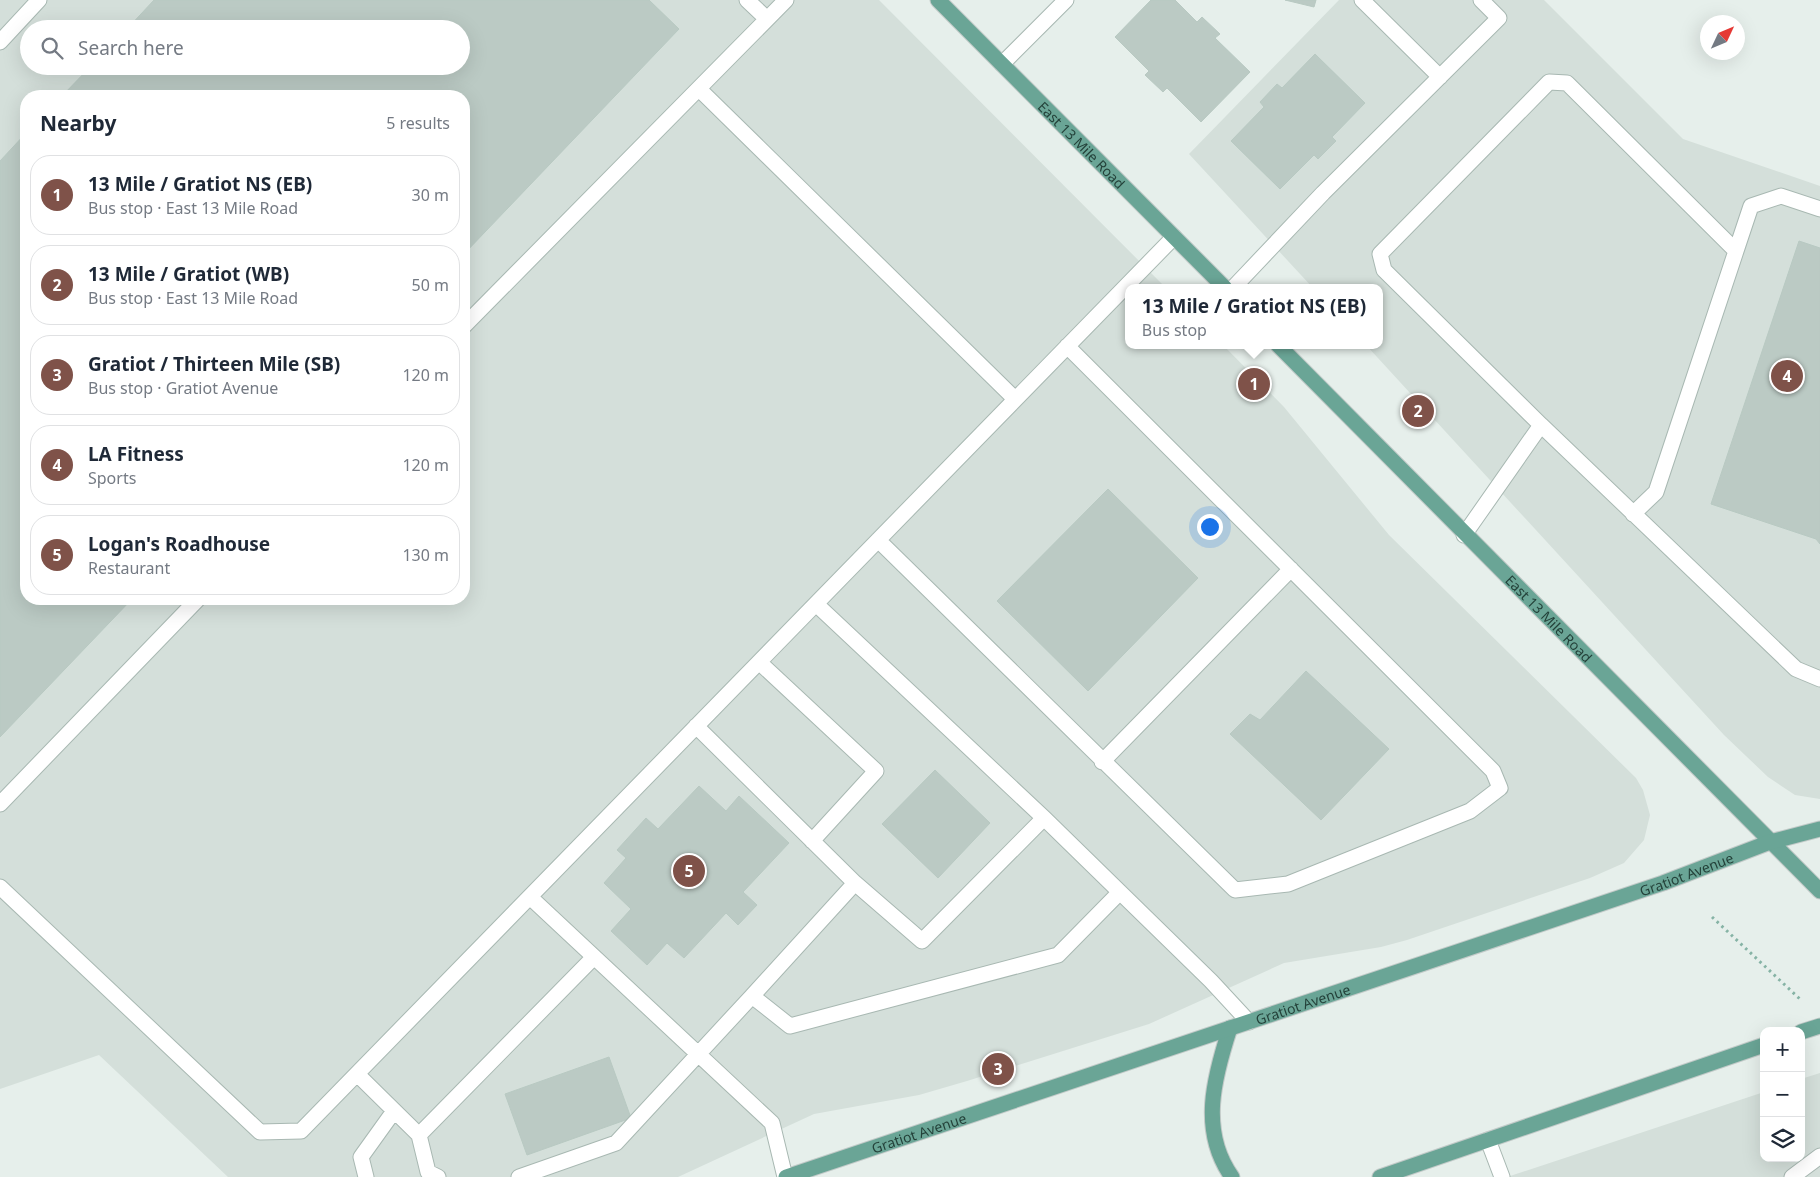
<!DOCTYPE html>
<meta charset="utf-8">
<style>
:root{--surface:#fff;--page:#f6f6f7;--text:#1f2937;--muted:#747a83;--line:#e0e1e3;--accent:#7f5249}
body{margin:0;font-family:"Noto Sans",sans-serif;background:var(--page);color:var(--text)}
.controls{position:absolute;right:15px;bottom:15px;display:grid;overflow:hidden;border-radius:10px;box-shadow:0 5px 20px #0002}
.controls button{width:45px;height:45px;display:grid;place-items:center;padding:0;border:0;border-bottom:1px solid var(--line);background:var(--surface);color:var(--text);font:25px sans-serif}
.compass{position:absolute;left:1700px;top:15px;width:45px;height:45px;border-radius:50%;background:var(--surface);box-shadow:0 5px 20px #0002;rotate:46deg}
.you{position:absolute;left:1209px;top:526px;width:18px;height:18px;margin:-12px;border:4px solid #fff;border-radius:50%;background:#1a73e8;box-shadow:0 0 0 8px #1a73e833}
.badge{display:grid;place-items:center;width:32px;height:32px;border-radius:50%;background:var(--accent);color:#fff;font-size:16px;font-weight:700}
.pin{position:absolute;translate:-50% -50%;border:2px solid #fff;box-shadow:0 1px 5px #0006}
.popup{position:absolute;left:1125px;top:284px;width:258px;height:65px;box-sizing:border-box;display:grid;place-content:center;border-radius:10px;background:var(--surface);filter:drop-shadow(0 1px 4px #0005);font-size:16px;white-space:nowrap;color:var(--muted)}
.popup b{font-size:19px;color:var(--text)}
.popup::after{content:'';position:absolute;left:50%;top:100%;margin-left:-10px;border:10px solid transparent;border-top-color:var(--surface)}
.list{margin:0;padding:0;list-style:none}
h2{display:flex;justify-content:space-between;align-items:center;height:65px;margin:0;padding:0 20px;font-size:21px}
h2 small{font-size:16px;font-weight:400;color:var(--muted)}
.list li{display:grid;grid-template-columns:32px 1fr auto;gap:15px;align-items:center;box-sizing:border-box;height:80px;margin:0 10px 10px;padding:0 10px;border:1px solid var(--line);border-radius:20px}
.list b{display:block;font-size:19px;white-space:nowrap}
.list p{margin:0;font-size:16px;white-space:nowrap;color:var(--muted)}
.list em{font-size:16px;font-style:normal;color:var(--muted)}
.icon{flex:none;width:28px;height:28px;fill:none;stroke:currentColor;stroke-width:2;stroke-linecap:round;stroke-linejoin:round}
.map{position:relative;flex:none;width:1820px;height:1177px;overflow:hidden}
.search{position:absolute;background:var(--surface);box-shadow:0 5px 20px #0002;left:20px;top:20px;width:450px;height:55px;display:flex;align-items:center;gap:12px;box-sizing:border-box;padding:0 18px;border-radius:28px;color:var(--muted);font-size:19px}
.panel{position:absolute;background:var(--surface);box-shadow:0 5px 20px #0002;left:20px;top:90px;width:450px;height:515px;border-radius:20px}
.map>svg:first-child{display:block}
</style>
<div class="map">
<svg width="1820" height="1177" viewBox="0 0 1820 1177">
<rect width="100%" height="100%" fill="#e6efeb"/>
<!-- built -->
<path fill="#d4dfda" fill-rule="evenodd" d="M0,0H879L1166,288H1129V345H1223L1284,407L1389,535L1636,778L1643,790L1650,815L1644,840L1624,863L1590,878L1407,940L1381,947L1284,963L1149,1024L967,1081L919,1095L814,1114L678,1177H228L99,1055L0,1089ZM29,29H461V66H29ZM26,96H464V599H26Z
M1339,0H1544L1683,139L1820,186V799L1795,795L1768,777L1724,735L1366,345H1379V288H1313L1189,154Z
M1820,1073V1177H1507L1764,1092V1158H1801V1079Z"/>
<!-- building -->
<path fill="#bbcac4" stroke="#b8c9c2" d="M154,0H649L679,29L464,254V96H62L91,66H461V29H127Z
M1151,0H1175L1197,22L1202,17L1220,34L1215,38L1250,72L1201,122L1167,88L1163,92L1145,75L1149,71L1115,37Z
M1285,0H1316L1314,7Z
M1315,54L1365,103L1332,137L1336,141L1318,159L1314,155L1280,189L1231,141L1264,107L1260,102L1277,84L1282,88Z
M26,133V599H132L0,737V161Z
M1799,241L1820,248V544L1816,539L1711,504Z
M1108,489L1198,578L1088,691L997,601Z
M1306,671L1389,749L1321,820L1230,734L1250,714L1260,720Z
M935,770L990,823L938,878L882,824Z
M699,786L726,811L739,796L789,843L743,892L757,905L738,925L726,913L684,958L667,943L647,965L611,931L631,909L604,883L626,858L617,850L646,818L658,829Z
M609,1057L631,1118L527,1155L505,1094Z"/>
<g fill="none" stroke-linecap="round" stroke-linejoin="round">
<defs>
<path id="minor" d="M747,0L767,19
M1362,0L1440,77
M0,42L39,0
M1002,64L1066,0
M699,89L1015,399
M1233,288L1323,193L1499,18L1481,0
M464,326L786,0
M1541,425L1796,669L1820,679
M1633,514L1656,492L1736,251
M1464,535L1541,425L1384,270L1380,254L1549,82L1567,83L1736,251L1751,206L1781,196L1820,209
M878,540L1235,890L1288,884L1470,811L1500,788L1493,771L1067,346
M816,604L1044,818L1211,981L1249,1022
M759,662L876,771L812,841
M696,726L855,883
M1102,762L1291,569
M0,804L198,599
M1044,818L922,941L855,883L752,996L790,1026L1058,955L1120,892
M0,887L260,1132L301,1131L1174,237
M530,897L772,1123L785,1177
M357,1074L419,1135
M1488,1140L1502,1177
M366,1177L361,1157L394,1111
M438,1177L428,1172L419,1135L594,957
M519,1177L616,1143L752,996
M1792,1177L1820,1156"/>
<g id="major">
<path id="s1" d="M938,0L1225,288"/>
<path id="s2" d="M1278,345L1820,891"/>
<path d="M1230,1028C1214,1077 1199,1131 1232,1177"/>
<path d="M1801,1032L1820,1026"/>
<path id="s3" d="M786,1177L1663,883L1770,842L1820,829"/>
<path d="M1380,1177L1764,1045"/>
</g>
</defs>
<!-- minor casing -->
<use href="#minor" stroke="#a8b8b2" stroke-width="17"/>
<!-- major casing -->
<use href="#major" stroke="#c2cac8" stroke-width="17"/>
<!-- path -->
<path stroke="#86b3a5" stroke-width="3" stroke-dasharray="2.5 4" stroke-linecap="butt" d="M1712,917L1801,1000"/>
<!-- minor -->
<use href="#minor" stroke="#fff" stroke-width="15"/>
<!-- major -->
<use href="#major" stroke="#6aa596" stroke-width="15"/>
</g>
<g text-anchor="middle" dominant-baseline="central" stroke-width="4" stroke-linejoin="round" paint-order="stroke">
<!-- street labels -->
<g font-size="14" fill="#24423a" stroke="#f7fbf9">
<text stroke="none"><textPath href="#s1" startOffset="204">East 13 Mile Road</textPath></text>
<text stroke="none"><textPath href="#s2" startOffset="385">East 13 Mile Road</textPath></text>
<text stroke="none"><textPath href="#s3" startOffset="950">Gratiot Avenue</textPath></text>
<text stroke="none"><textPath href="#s3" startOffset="545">Gratiot Avenue</textPath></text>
<text stroke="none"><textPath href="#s3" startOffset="140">Gratiot Avenue</textPath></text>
</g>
</g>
</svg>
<div class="controls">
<button>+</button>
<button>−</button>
<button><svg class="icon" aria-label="layers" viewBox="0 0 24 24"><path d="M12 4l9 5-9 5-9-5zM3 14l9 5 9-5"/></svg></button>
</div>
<svg class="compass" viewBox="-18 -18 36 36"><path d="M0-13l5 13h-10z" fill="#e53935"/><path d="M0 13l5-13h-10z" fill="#747a83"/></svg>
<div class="you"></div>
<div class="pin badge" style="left:1254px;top:384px">1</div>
<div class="popup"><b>13 Mile / Gratiot NS (EB)</b>Bus stop</div>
<div class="pin badge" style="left:1418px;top:411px">2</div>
<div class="pin badge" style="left:998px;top:1069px">3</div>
<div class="pin badge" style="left:1787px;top:376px">4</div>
<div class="pin badge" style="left:689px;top:871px">5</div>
<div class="search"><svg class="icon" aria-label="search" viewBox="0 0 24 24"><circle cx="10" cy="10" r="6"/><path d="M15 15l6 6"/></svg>Search here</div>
<section class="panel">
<h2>Nearby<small>5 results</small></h2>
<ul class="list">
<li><span class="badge">1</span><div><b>13 Mile / Gratiot NS (EB)</b><p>Bus stop · East 13 Mile Road</p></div><em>30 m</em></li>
<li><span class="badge">2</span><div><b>13 Mile / Gratiot (WB)</b><p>Bus stop · East 13 Mile Road</p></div><em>50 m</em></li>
<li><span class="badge">3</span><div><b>Gratiot / Thirteen Mile (SB)</b><p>Bus stop · Gratiot Avenue</p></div><em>120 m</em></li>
<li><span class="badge">4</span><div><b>LA Fitness</b><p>Sports</p></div><em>120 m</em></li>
<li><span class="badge">5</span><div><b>Logan's Roadhouse</b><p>Restaurant</p></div><em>130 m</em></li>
</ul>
</section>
</div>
